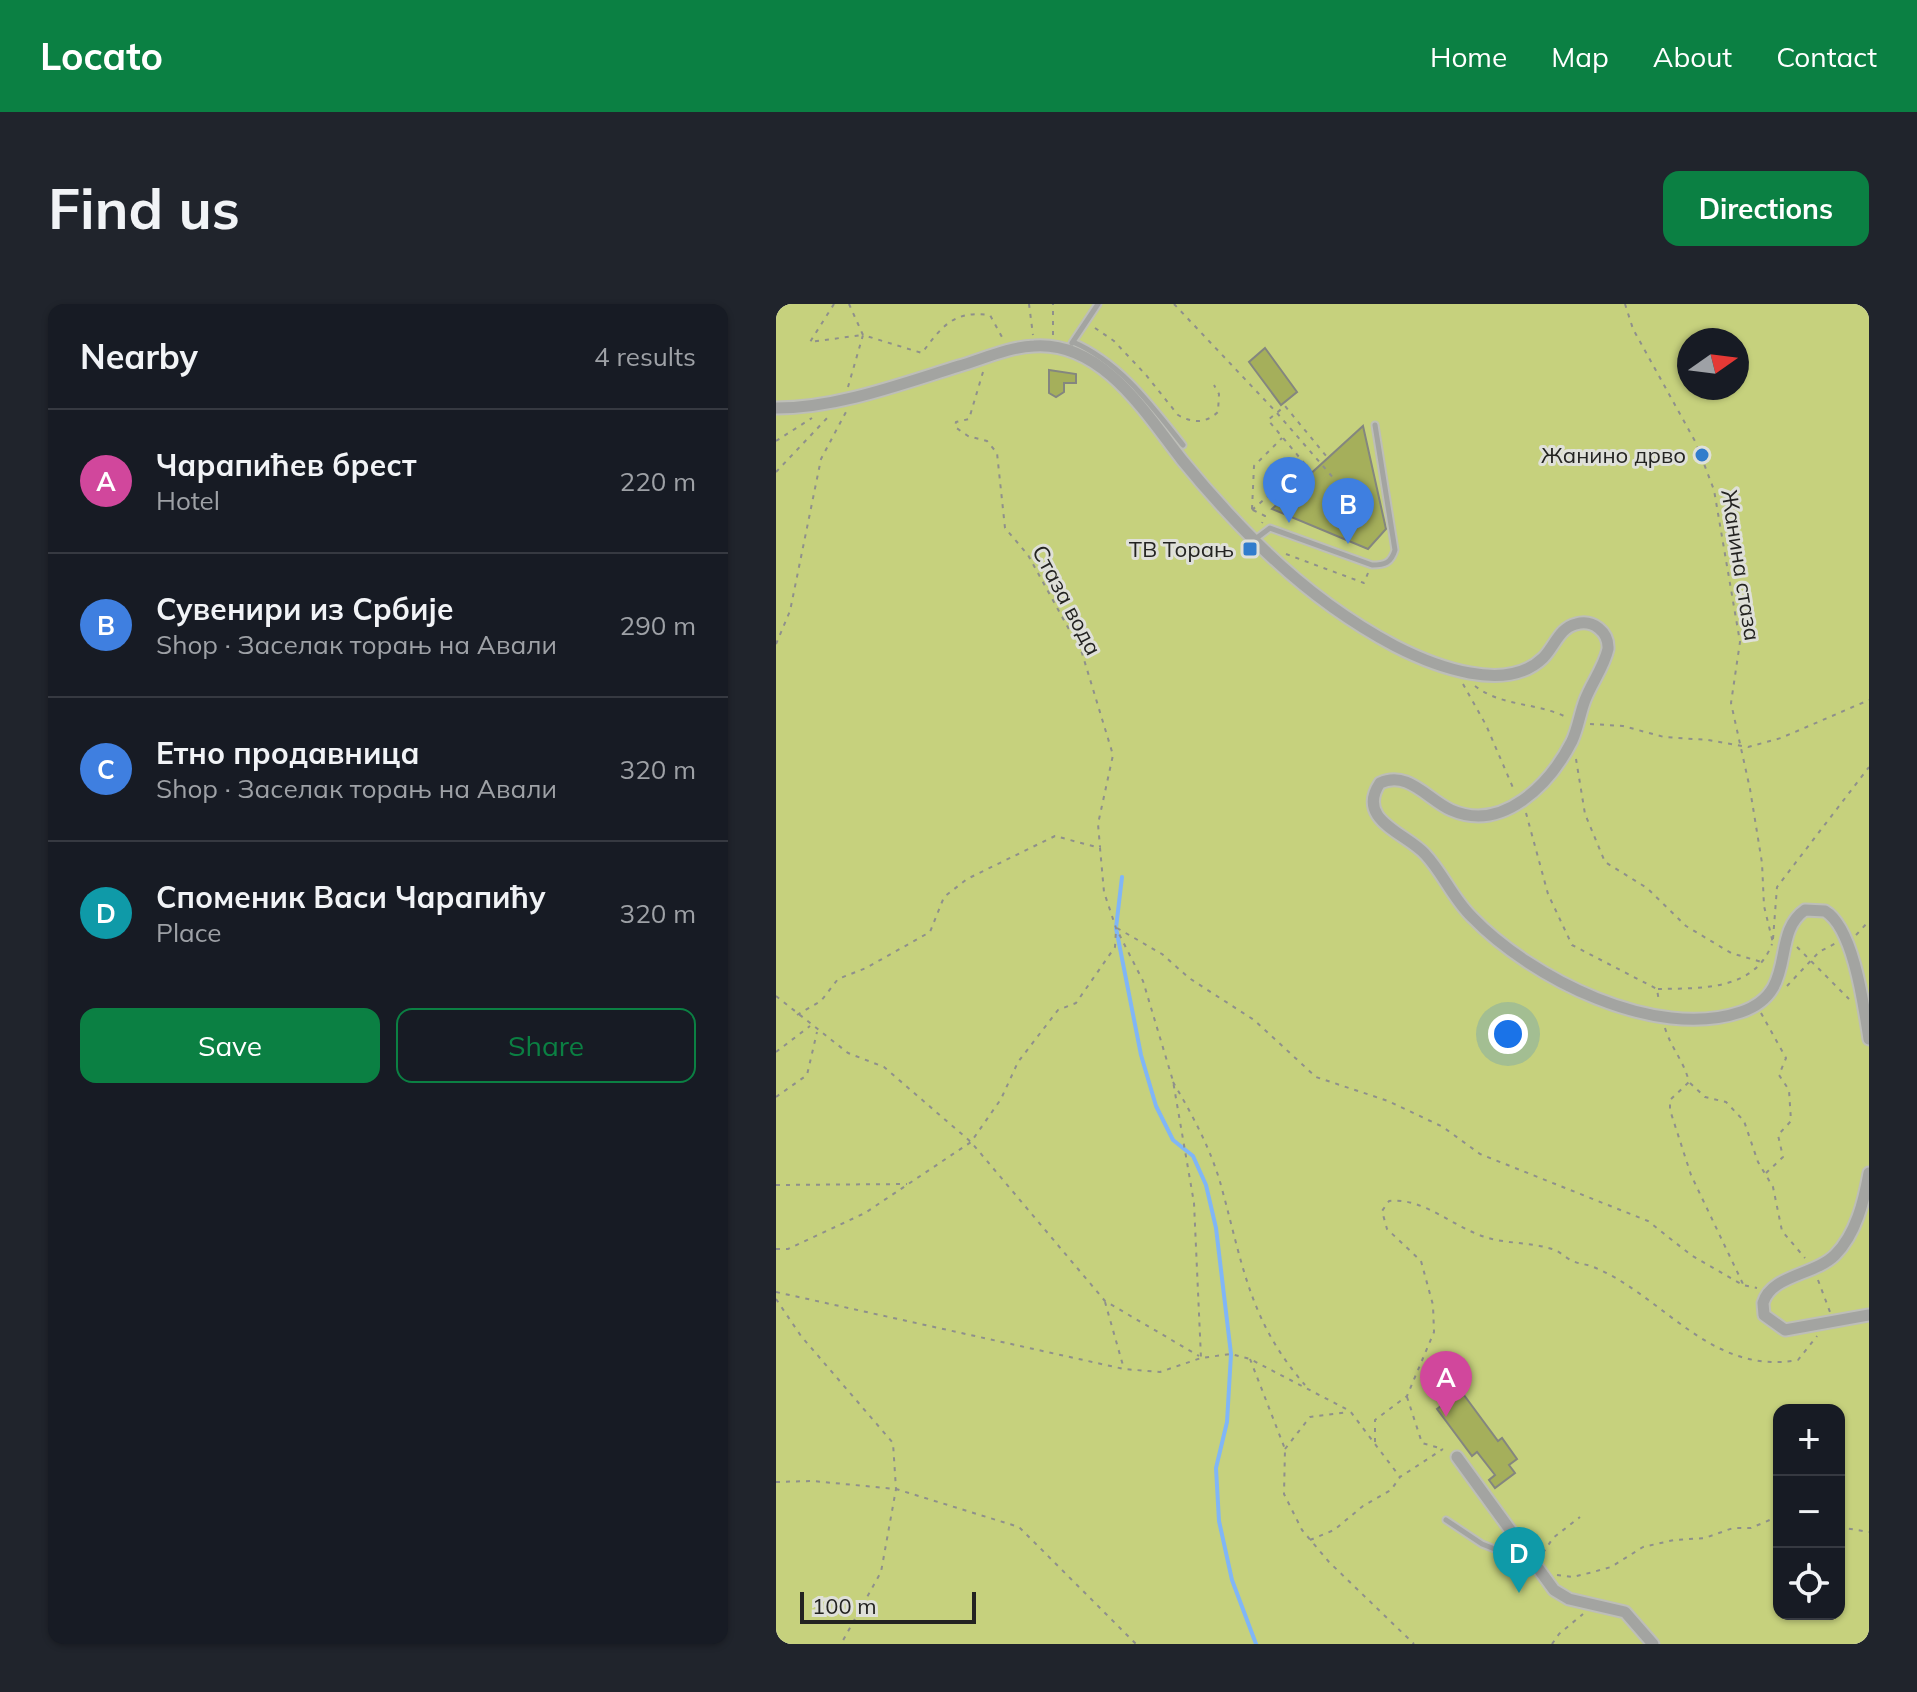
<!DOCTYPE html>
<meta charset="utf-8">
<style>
:root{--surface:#171b24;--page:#20242c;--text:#f1f3f6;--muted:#9ea1a6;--line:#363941;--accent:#0b8043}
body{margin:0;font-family:Mulish,sans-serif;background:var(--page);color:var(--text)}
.controls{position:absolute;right:24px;bottom:24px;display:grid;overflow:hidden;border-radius:16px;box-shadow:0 2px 6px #0004}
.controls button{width:72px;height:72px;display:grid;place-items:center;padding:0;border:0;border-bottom:2px solid var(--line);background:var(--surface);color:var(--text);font:40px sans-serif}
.compass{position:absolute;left:901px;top:24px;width:72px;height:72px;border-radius:50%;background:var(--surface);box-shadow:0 2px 6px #0004;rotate:76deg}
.scale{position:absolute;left:24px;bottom:20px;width:176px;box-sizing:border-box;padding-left:8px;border:4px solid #232321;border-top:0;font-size:22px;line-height:28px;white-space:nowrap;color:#232321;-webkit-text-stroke:6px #dfe0d9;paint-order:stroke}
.you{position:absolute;left:732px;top:730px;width:28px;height:28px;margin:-20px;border:6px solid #fff;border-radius:50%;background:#1a73e8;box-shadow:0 0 0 12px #1a73e833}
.badge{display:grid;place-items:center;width:52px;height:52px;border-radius:50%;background:var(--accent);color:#fff;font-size:26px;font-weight:700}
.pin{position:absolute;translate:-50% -66px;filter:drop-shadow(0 2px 4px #0008)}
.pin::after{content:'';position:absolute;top:42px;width:28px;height:24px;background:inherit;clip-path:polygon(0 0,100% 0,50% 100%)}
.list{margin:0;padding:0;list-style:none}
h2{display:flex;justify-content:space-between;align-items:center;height:104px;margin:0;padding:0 32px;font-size:34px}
h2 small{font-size:26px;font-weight:400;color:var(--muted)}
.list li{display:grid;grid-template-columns:52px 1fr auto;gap:24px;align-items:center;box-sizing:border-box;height:144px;padding:0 32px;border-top:2px solid var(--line)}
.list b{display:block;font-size:30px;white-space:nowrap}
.list p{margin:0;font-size:26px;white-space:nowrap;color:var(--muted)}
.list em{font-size:26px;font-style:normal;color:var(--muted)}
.actions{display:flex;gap:16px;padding:24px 32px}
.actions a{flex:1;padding:18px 0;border:2px solid var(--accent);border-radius:16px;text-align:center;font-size:28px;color:var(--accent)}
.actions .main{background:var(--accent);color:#fff}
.icon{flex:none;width:44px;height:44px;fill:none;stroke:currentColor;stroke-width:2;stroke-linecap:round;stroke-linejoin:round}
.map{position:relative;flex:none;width:1093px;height:1340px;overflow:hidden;border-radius:16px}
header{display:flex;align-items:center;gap:48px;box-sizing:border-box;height:112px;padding:0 40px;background:var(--accent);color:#fff}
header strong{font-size:38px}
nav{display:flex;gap:44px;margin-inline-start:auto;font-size:28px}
.intro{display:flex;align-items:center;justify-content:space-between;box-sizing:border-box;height:192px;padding:0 48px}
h1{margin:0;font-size:56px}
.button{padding:20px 36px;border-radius:16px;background:var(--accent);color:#fff;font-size:28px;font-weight:700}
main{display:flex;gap:48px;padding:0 48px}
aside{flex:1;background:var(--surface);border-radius:16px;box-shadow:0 2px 6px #0004}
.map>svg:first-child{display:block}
</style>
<header>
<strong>Locato</strong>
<nav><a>Home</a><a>Map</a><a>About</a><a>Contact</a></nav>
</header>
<div class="intro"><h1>Find us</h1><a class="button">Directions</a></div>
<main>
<aside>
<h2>Nearby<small>4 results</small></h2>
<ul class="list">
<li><span class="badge" style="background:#d1479c">A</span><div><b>Чарапићев брест</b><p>Hotel</p></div><em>220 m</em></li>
<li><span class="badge" style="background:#3f7fe0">B</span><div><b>Сувенири из Србије</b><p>Shop · Заселак торањ на Авали</p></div><em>290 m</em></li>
<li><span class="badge" style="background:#3f7fe0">C</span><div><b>Етно продавница</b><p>Shop · Заселак торањ на Авали</p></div><em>320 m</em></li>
<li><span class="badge" style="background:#0f9aa8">D</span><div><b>Споменик Васи Чарапићу</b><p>Place</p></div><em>320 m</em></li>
</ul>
<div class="actions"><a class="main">Save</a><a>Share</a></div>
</aside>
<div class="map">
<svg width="1093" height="1340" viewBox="0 0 1093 1340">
<rect width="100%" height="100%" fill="#dfe0d9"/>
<!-- green -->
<path fill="#c6d17d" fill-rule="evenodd" d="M0,0H1093V1340H0ZM913,36H961V84H913ZM1003,1106H1063V1310H1003Z"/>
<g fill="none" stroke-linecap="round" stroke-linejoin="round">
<!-- stream -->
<path stroke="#80b6f6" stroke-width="4" d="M346,573L340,624L365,751L380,802L397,836L417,852L430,881L440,924L455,1050L451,1118L440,1164L443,1217L456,1276L480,1340"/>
</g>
<!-- building -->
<path fill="#a5af5b" stroke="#84867f" stroke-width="2" d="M489,44L521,88L505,101L473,58Z
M273,66L300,70V79H288V88L280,93L273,89Z
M587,122L610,225L592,245L496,205Z
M685,1087L722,1137L726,1134L741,1155L733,1161L739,1169L719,1184L713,1176L719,1171L701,1148L696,1152L661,1105Z"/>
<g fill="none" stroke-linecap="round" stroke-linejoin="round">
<defs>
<path id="lane" d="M297,38C344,58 376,102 407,141
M296,39L322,0
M478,236L494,224L596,261C609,261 615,259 619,246L599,121
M670,1216L706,1240L754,1259"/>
<path id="street" d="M0,104C61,104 125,80 183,62C207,55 233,43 258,42C326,37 370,110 406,156C428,183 454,212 479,237C519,277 568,315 619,342C658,362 730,390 767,354C779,342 783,324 800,320C817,315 833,328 832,345C828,363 816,378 809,396C804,409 802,424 796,437C774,480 727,529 675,506C651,495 632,466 604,479C579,516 630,529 649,550C667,569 677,595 696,613C755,674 879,737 965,708C1024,688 993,631 1029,606L1049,607C1078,624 1088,704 1093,735
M1093,869C1088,897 1080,930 1059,951C1039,971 995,971 987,999L988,1011L1009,1026L1093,1011
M681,1153L778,1286L793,1295L849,1308L877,1340"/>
</defs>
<!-- lane casing -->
<use href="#lane" stroke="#bdbeb8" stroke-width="9"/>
<!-- street casing -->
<use href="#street" stroke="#bdbeb8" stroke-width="15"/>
<!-- path -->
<path stroke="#8f908b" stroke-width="2" stroke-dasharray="4 6" stroke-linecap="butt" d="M58,0L34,38L86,31
M73,0L87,31L146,49C166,22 178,6 214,11L227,35
M253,0L257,31
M398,0L501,109L566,184
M849,0L857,25L920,139L938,186L964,338L955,399L974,485L986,559L988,602L997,639
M319,24L338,37L370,71L402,111C416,119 429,120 442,108L443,90L438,81
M277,31V0
M207,68L193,115L180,118L179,123L192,132L211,137L221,149L229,224L252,251L306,349L337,451L322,520L324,543
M72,83L87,31
M0,137L36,114
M0,168L54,111
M476,205L478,162L506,134
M476,206L529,160L492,116L509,102L551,153
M477,206L489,212L486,219
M510,250L588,279L592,269
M0,340L14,307L45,155L71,106
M687,380L710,421L738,486
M699,382C726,403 760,398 790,413
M814,420L847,422L888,433L932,436L972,443L1005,434L1093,396
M800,455L809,510L829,558L871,584L910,622L955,649L989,659
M750,509L772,590L796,641L881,685L883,698
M341,624L386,650L413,674L478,716L540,773L612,797L667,823L704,850L872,917L915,951L967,981L981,984
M1080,631L1093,617
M997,635L1001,583L1093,463
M1021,643L1073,695
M1011,682L1043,648L1060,639
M882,685C926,684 978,687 996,640
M0,692L72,749L108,763L195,838L329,997L423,1052
M985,709L1010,754L1003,771L1013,786L1015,817L1002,831L1007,853L989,870
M21,711L45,697L62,675L90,664L154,628L168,593L191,575L279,532L324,544L328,588L340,624L367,677L397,777L418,899L425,1054
M889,724C895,744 908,757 913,778L894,796V806L915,871L967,980
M0,748L34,722
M397,778C417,812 436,847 446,885C467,962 474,1018 529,1081
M914,779L929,793L950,798L968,817L982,858L997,883L1006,927L1029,954
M0,793L31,771L41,728
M0,881L131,880
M0,945H12L89,909L195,838L225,795L242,758L282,706L300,699L339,643L340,625
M1042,976L1054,1008
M0,988L348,1065L384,1068L425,1054L455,1050L474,1055L574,1107L624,1173
M0,995L25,1032L117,1139L120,1185L105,1268L65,1340
M329,998L348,1065
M474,1055L509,1145L508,1190L526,1226L553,1258L638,1340
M631,1093L646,1139L667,1145
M599,1138V1116L631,1092L658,1028L657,1001L645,957L611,925L606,907L613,897C647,893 677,923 709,933C730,940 755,938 776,945C784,947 789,954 797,957C803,960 809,960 815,962C887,990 933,1072 1022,1056L1041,1032
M509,1145L534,1113L573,1108
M0,1178L37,1177L120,1185L243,1223L360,1340
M1063,1223L1093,1228
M534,1236L558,1226L587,1202L615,1186L624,1173L667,1145
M767,1249L777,1234L804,1213
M781,1271L797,1273L817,1268L835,1263L867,1243L898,1236L929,1234L957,1224H975L1003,1212
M776,1340L783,1330L807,1310"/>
<!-- lane -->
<use href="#lane" stroke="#a3a4a1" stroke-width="5"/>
<!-- street -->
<use href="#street" stroke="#a3a4a1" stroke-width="11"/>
</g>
<!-- markers -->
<g fill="#317ccc" stroke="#dfe0d9" stroke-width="3">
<circle cx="926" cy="151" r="8"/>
<rect x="466" y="237" width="16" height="16" rx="4"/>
</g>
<g text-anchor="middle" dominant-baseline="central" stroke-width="6" stroke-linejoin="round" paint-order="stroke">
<!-- poi labels -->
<g font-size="22" fill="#232321" stroke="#dfe0d9" text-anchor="end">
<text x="910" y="151">Жанино дрво</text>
<text x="458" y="245">ТВ Торањ</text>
</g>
<!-- street labels -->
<g font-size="22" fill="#232321" stroke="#dfe0d9">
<text transform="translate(965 261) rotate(81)">Жанина стаза</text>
<text transform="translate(291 296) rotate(62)">Стаза вода</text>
</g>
</g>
</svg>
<div class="controls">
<button>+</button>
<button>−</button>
<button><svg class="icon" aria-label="locate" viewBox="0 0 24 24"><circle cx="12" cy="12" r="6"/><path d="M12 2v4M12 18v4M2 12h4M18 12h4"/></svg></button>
</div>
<svg class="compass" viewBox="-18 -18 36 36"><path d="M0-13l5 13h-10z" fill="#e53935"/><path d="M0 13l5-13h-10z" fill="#9ea1a6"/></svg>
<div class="scale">100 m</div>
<div class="you"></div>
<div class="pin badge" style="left:670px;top:1113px;background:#d1479c">A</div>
<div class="pin badge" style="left:572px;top:240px;background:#3f7fe0">B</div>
<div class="pin badge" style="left:513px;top:219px;background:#3f7fe0">C</div>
<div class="pin badge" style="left:743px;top:1289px;background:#0f9aa8">D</div>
</div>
</main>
